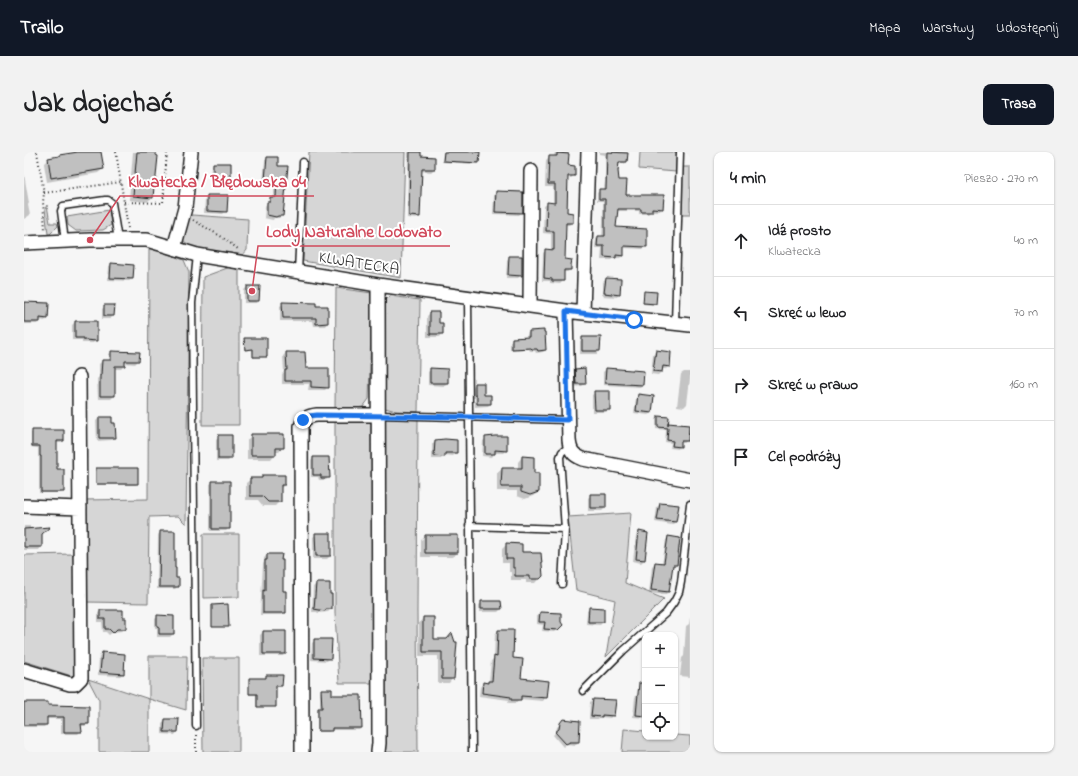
<!DOCTYPE html>
<html lang="pl">
<meta charset="utf-8">
<style>
:root{--surface:#fff;--page:#f2f2f2;--text:#202124;--muted:#757577;--line:#e0e0e0;--accent:#111827}
body{margin:0;font-family:"Indie Flower",sans-serif;background:var(--page);color:var(--text)}
.controls{position:absolute;right:12px;bottom:12px;display:grid;overflow:hidden;border-radius:8px;box-shadow:0 1px 3px #0004}
.controls button{width:36px;height:36px;display:grid;place-items:center;padding:0;border:0;border-bottom:1px solid var(--line);background:var(--surface);color:var(--text);font:20px sans-serif}
.stop{position:absolute;width:12px;height:12px;margin:-9px;border:3px solid #1a73e8;border-radius:50%;background:#fff}
.stop.end{background:#1a73e8;border-color:#fff;box-shadow:0 1px 4px #0008}
.list{margin:0;padding:0;list-style:none}
h2{display:flex;justify-content:space-between;align-items:center;height:52px;margin:0;padding:0 16px;font-size:17px}
h2 small{font-size:13px;font-weight:400;color:var(--muted)}
.list li{display:grid;grid-template-columns:26px 1fr auto;gap:12px;align-items:center;box-sizing:border-box;height:72px;padding:0 16px;border-top:1px solid var(--line)}
.list b{display:block;font-size:15px;white-space:nowrap}
.list p{margin:0;font-size:13px;white-space:nowrap;color:var(--muted)}
.list em{font-size:13px;font-style:normal;color:var(--muted)}
.icon{flex:none;width:22px;height:22px;fill:none;stroke:currentColor;stroke-width:2;stroke-linecap:round;stroke-linejoin:round}
.map{position:relative;flex:none;width:666px;height:600px;overflow:hidden;border-radius:8px}
header{display:flex;align-items:center;gap:24px;box-sizing:border-box;height:56px;padding:0 20px;background:var(--accent);color:#fff}
header strong{font-size:19px}
nav{display:flex;gap:22px;margin-inline-start:auto;font-size:14px}
.intro{display:flex;align-items:center;justify-content:space-between;box-sizing:border-box;height:96px;padding:0 24px}
h1{margin:0;font-size:28px}
.button{padding:10px 18px;border-radius:8px;background:var(--accent);color:#fff;font-size:14px;font-weight:700}
main{display:flex;gap:24px;padding:0 24px}
aside{flex:1;background:var(--surface);border-radius:8px;box-shadow:0 1px 3px #0004}
.map>svg:first-child{display:block}
</style>
<header>
<strong>Trailo</strong>
<nav><a>Mapa</a><a>Warstwy</a><a>Udostępnij</a></nav>
</header>
<div class="intro"><h1>Jak dojechać</h1><a class="button">Trasa</a></div>
<main>
<div class="map">
<svg width="666" height="600" viewBox="0 0 666 600">
<rect width="100%" height="100%" fill="#f6f6f6"/>
<filter id="ink" filterUnits="userSpaceOnUse"><feTurbulence type="fractalNoise" baseFrequency=".025" numOctaves="2"/><feDisplacementMap in="SourceGraphic" scale="8" xChannelSelector="R" yChannelSelector="G"/><feConvolveMatrix kernelMatrix="1 2 1 2 8 2 1 2 1" color-interpolation-filters="sRGB"/></filter>
<g filter="url(#ink)">
<!-- green -->
<path fill="#d6d6d6" stroke="#797979" d="M285,0H381L377,126L279,109Z
M616,0H653L652,15H666V63H651L652,20L615,17Z
M23,53L26,71H33L34,74L26,82H24L21,57Z
M85,58L87,73L79,78L52,79L44,73L43,65Z
M168,63L224,67L223,98L219,103L167,95L159,88L163,65Z
M125,95L160,108L165,120L162,372L154,364L125,365L124,451L62,450L59,348L124,347Z
M206,115L215,118V273H178L179,125Z
M312,136L348,141L345,247L339,255L319,258H311Z
M366,144L396,148L394,260L372,259L361,256L359,151Z
M356,264L394,266L393,459L394,600H359Z
M347,266L349,491L348,531H315L311,461V268Z
M607,361L601,431L640,447L582,505L591,448L552,438L544,365Z
M179,382H215V445L179,446Z
M50,402L51,525L0,509V403Z
M125,504H163L162,558L125,547V600H75V548L64,527L125,547Z
M178,506H215V600H179Z
M600,577L621,579V585H651V583L666,584V600H598Z"/>
<!-- shadow -->
<path fill="#0003" d="M66,0H76L79,17L74,21L23,30L20,12L25,7Z
M109,0H132L130,35L129,36L128,45L123,50L105,48Z
M384,0H395L396,5L410,6V17L407,20L396,19L395,64L392,67L383,66Z
M419,0H455L454,11L453,12L418,10Z
M531,0H544L543,14L550,23L547,26H543L542,61L548,70L545,73H541L540,108L546,118L543,120H539V129L536,132L526,131V129H518L519,101L522,98L527,99V82L519,81L520,54L523,52H529V35H521L522,8L525,5H530Z
M575,0H603L602,10L600,12H594V29L601,44L638,56L636,59H627L624,62H615V59H593L591,76L622,94L619,97L599,96V103L596,106H590L588,108H577L578,96H571L572,87L574,85H578L579,70V49H573V41L576,38H580L581,29V3L575,2Z
M244,6H253L258,63L255,66H250L249,68L240,66L241,54L246,46H250V31L239,30L241,8Z
M189,12L206,24L203,27L186,28L187,15Z
M0,22L5,51L4,53L6,63L0,67Z
M472,40L498,60L495,63L469,62L470,43Z
M183,44L202,59L199,62L180,61L181,47Z
M485,105L497,123L494,126H482L483,108Z
M88,112L109,114L108,127L105,129L84,128L85,114Z
M582,127L595,142L593,145L578,144L579,130Z
M223,135L234,148L232,151H220V138Z
M621,140L631,152L630,153L619,152Z
M0,151L23,166L21,169L15,168L13,172H0Z
M259,151L291,155L303,171L301,174H290L289,169H256V154Z
M81,154L89,164L86,167H78V157Z
M406,161L414,172H418V182L416,185H403V164Z
M51,170H72V188L69,191H58V188H48V173Z
M505,180L521,198L519,200L512,201L511,199H506L505,197L486,198V190L488,187L503,186V182Z
M559,186H576L575,199L573,202H556V189Z
M221,187L242,204L241,205L229,206L228,198H220V188Z
M632,199L645,214L642,217H637V220L634,223L627,222L629,202Z
M88,200L114,209L111,212L100,211V214L97,217H90V244L87,247H74L73,227L75,225V212L78,209H85V202Z
M262,201L281,217L304,235L301,238H284L285,232H258V222L260,220L259,204Z
M407,217L423,231L420,234L404,233V220Z
M582,217L619,220L618,233L616,235L579,233V220Z
M552,218L561,232L558,234L549,235V220Z
M660,220H666V227L663,252L660,255L653,254L657,222Z
M451,232L466,252L464,254L451,255V246H448V235Z
M571,240L585,257L582,260H568V243Z
M614,243L627,261L624,263L610,261L612,246Z
M635,265L643,274L663,289L660,291H656V294L654,297L646,296L647,291L641,290L642,278L632,277V267Z
M75,266L91,286L88,288L73,289L72,269Z
M9,279L39,289L37,291H32V318L39,339L37,341H15V305H14V296L7,295V281Z
M228,283L259,295L255,300H251V302L247,307H223V288Z
M195,284L207,306L204,309H192V287Z
M462,286L482,298L479,301H470L467,305L458,304L459,289Z
M411,289H432V301L429,304L420,303L417,307H408V292Z
M498,305L509,322L514,340L509,344L501,347L493,344V339H473V321L478,317H494V310Z
M289,306L305,325L302,328H295L294,325H287V309Z
M73,317L113,331L112,333H72V318Z
M239,324L260,333L256,337V349L251,354H239L234,348H222V331L227,327H236Z
M189,330L205,376L202,379H186V332Z
M567,343L581,356L578,359H564V346Z
M636,352L651,370L648,373L631,370L633,355Z
M0,374H6V377L17,395L15,398H0Z
M136,380L154,434L151,437H133L134,383Z
M615,380L620,408L617,411L609,409L612,383Z
M292,382L306,404L303,407H289V385Z
M402,384L433,401L429,405H397V388Z
M644,385L652,413L648,415L644,440L641,443L625,441L628,414L631,411L638,412L642,388Z
M483,392L518,423L511,431H502V428H487V420H485V411H478V397Z
M243,403L258,440L261,460L258,463H236L239,412L240,410V406Z
M292,432L305,443H307V457L304,460L294,461L293,460H288L289,435Z
M458,450L477,457L474,460H455V453Z
M189,454L204,474L203,475H188V455Z
M566,456L579,457V470L576,473L562,472L563,459Z
M77,459L98,467L101,477L98,479L89,480L85,483L82,480H79L78,470H74V461Z
M516,461L536,470L538,473L530,480L518,479L519,473L513,472V464Z
M134,464L149,482L146,485H133V476H131V467Z
M666,465V525L656,524L658,506L660,504L662,474L665,472Z
M399,466L409,488H423L429,526L425,531H414V504H395V471Z
M474,479L488,506L496,527L522,545L519,549L496,547L492,551H484L485,548L455,544L456,535L459,531L462,532L465,530L467,509L470,506L471,482Z
M239,480L261,501L259,504H236V483Z
M291,488L306,506L303,509L287,508L288,491Z
M78,501L99,522L96,524L74,523L75,504Z
M242,524L257,534L251,535V554L250,555H232V543H225V528L226,527H241Z
M298,538L307,544L337,576L335,578H307L305,580H293V558L296,557V540Z
M614,542L621,543V566L609,565L611,545Z
M569,548L589,563L586,566L576,565L574,567H565L566,550Z
M0,551L64,572L61,574H57V579L54,582H37V567H22V573L20,575H0Z
M141,568L153,580L151,583L138,582V571Z
M540,568L554,590L551,593L542,592L539,595L529,583L532,580L533,575Z"/>
<!-- building -->
<path fill="#c0c0c0" stroke="#1c1c1c" d="M54,0H77L80,17L27,26L24,6L35,4V3Z
M113,0H132V3L134,4L133,14L131,35H130L129,46L109,44Z
M386,0H397V4L411,5V17H398L396,65L385,64Z
M420,0H456L455,11L419,9Z
M583,0L604,1L603,10H595L594,19L595,28H603L602,43H640L639,57L628,56V60H617V57H594L592,75L623,77V95L600,94V104L592,103V106L580,105V94H573L574,84H581V47H575V37H582Z
M533,1L545,2L544,13L551,14V24H544L543,60L549,61V71H542L541,107L548,108L547,113V118H540V129H528V127L520,126L521,97L530,98V79H522L523,50L531,51V32H524L525,4H533Z
M243,5H254V14H264L259,64H254L252,65L243,63V50H246V45H252L253,28H241Z
M189,11H207V25L189,26Z
M472,39L499,40V61L471,60Z
M183,43H204L203,60L183,59Z
M485,104H498V124L484,123Z
M87,111L110,113L109,127L86,126Z
M582,126L597,127L596,143L580,141Z
M223,134H236L235,149H223Z
M620,139L633,140L632,152L619,151Z
M0,150L25,151L24,167L16,166V170H0Z
M258,150L292,151V154H304V171L292,172V166H259Z
M80,153H91L90,164H80Z
M406,160H415V171H419V182H406Z
M51,169H73V189L60,188V186H51Z
M520,178V180H521L522,198L514,199L513,197H508L507,196L488,197V186L505,185V179Z
M558,185H577L576,199H558Z
M220,186H243V205H229V197L221,198Z
M632,198L647,200L646,215L639,214L638,220L629,219Z
M87,199L116,200L115,209H101V214H91V244H76V223H77L78,208H87Z
M262,200H281L282,216H305V236L287,235V229H261V218H263Z
M406,216L424,217V231H406Z
M561,216L562,232H552L551,217Z
M582,216L620,219L619,233L581,231Z
M451,231H460V243H467V252H453V244L451,243Z
M570,239H586V258H571Z
M614,242L630,244L628,261L612,259Z
M634,264L645,265L644,274V271L665,273L664,289H657V295L648,294L649,289L643,288L644,276L634,275Z
M75,265H88V271H91L92,286H75Z
M8,278H40V289H33V317H40V340H17V304H16V294H8Z
M227,282H260V296H252V303H227Z
M194,283H208V307H194Z
M471,284H483V299L471,298V302H461V285Z
M421,287L433,288V301H421V305L410,304L411,288Z
M498,304L510,305V321H515V340L506,343L497,340V335H477L478,316H498Z
M289,305H305L306,326H297V323H289Z
M72,316H114V332H72Z
M238,323H261V333H257V350H244L238,344H226V326H238Z
M188,329H206V377H188Z
M566,342H582V356H566Z
M636,351L655,353L652,370L633,368Z
M26,375L18,382V395H0V377Z
M136,379H151V416H152V426H155V435H135Z
M615,379L624,381L621,408L612,407Z
M291,381H307V404H292Z
M401,383H434V401H401Z
M644,384L656,386L653,413H649L645,440L627,438L631,410L640,411Z
M482,391L498,392V400H507L508,401H517L519,424L516,427H506V424H491V416H489V407H482Z
M243,402H258L257,408H259V439H262V461H239V438L241,439V408H243Z
M292,431H306V442H308V457H302L301,459L290,457Z
M457,449H477L478,457H457Z
M204,452L205,475H188V453Z
M565,455L580,456V470H564Z
M76,458H99V466H102V477H93L89,481L85,477H81V467H76Z
M516,460L537,461V470L539,473L534,478L520,477L521,470H515Z
M133,463L150,464V482H135V474H133Z
M399,465H410V487H423L428,481L431,490H433L430,527H418V500H399Z
M474,478H490L489,506L499,507L497,526L525,529L523,546L497,544V548H487V545L458,541L459,530L464,531V529H468L470,504L473,505Z
M239,479H262V502H239Z
M290,487H308L307,507L290,506Z
M78,500L101,502L100,522L76,520Z
M242,523H259L258,534H252V555H233V542H225V526H242Z
M615,531H621V564L612,563Z
M297,537H308V543H337L338,576H308V579H294V556H298Z
M569,547L592,548L590,564L578,563V565L567,564Z
M0,550H24V553L65,554V572H57L58,580H40V565H23V573H0Z
M141,567H155L154,580H140Z
M539,567L556,569L555,590H546L542,592L531,580L535,577L536,571Z"/>
<g fill="none" stroke-linecap="round" stroke-linejoin="round">
<defs>
<path id="service" d="M41,89L37,59L39,54L81,48H84L88,51L94,88
M274,120L279,10
M444,146L448,600
M651,172L656,0
M354,263L544,268
M445,374L541,377
M538,432L541,377L536,305L538,300L545,295
M559,539L599,499L642,461L650,450L655,440L657,430L666,352
M172,574L168,151L173,103"/>
<path id="minor" d="M0,91L66,88H123L173,103L354,133L542,159L666,173
M150,96L161,56L167,0
M506,154L507,19
M542,159L545,288C546,299 549,303 559,307L666,328
M559,161L564,0
M0,354L56,356
M0,518L46,532H51L57,526L55,225
M278,600L277,274C280,266 284,264 293,263H354
M354,600L355,591L354,133"/>
</defs>
<!-- service casing -->
<use href="#service" stroke="#1c1c1c" stroke-width="9"/>
<!-- minor casing -->
<use href="#minor" stroke="#1c1c1c" stroke-width="16"/>
<!-- path -->
<path stroke="#1c1c1c" stroke-width="2" stroke-dasharray="1 3" stroke-linecap="butt" d="M13,0L20,41L19,50L21,78
M92,0L104,76
M20,41L97,30
M100,50L139,51L143,0
M169,68L198,85L214,97
M172,600V581"/>
<!-- service -->
<use href="#service" stroke="#fff" stroke-width="6"/>
<!-- minor -->
<use href="#minor" stroke="#fff" stroke-width="13"/>
</g>
</g>
<g fill="none" stroke-linecap="round" stroke-linejoin="round" filter="url(#ink)">
<!-- route -->
<path stroke="#1a73e8" stroke-width="5" d="M279,268L285,264L293,263L444,265L544,268L542,159L610,168"/>
</g>
<g text-anchor="middle" dominant-baseline="central" stroke-width="4" stroke-linejoin="round" paint-order="stroke">
<!-- street labels -->
<g font-size="16" fill="#1c1c1c" stroke="#fff">
<text transform="translate(335 112) rotate(9)">KLWATECKA</text>
</g>
</g>
<!-- callouts -->
<path fill="none" stroke="#d1495b" stroke-width="1.5" d="M66 88L96 44H290M228 139L234 94H426"/>
<g fill="#d1495b" stroke="#fff" stroke-width="1.5">
<circle cx="66" cy="88" r="4"/>
<circle cx="228" cy="139" r="4"/>
</g>
<g font-size="17" text-anchor="middle" font-weight="bold" fill="#d1495b" stroke="#fff" stroke-width="4" stroke-linejoin="round" paint-order="stroke">
<text x="193" y="35">Klwatecka / Błędowska 04</text>
<text x="330" y="85">Lody Naturalne Lodovato</text>
</g>
</svg>
<div class="controls">
<button>+</button>
<button>−</button>
<button><svg class="icon" aria-label="locate" viewBox="0 0 24 24"><circle cx="12" cy="12" r="6"/><path d="M12 2v4M12 18v4M2 12h4M18 12h4"/></svg></button>
</div>
<div class="stop" style="left:610px;top:168px"></div>
<div class="stop end" style="left:279px;top:268px"></div>
</div>
<aside>
<h2>4 min<small>Pieszo · 270 m</small></h2>
<ul class="list">
<li><svg class="icon" aria-label="ahead" viewBox="0 0 24 24"><path d="M12 20V5M6 11l6-6 6 6"/></svg><div><b>Idź prosto</b><p>Klwatecka</p></div><em>40 m</em></li>
<li><svg class="icon" aria-label="left" viewBox="0 0 24 24"><path d="M17 20v-9H6M10 6l-5 5 5 5"/></svg><div><b>Skręć w lewo</b></div><em>70 m</em></li>
<li><svg class="icon" aria-label="right" viewBox="0 0 24 24"><path d="M7 20v-9h11M14 6l5 5-5 5"/></svg><div><b>Skręć w prawo</b></div><em>160 m</em></li>
<li><svg class="icon" aria-label="arrive" viewBox="0 0 24 24"><path d="M6 21V4h12l-3 4 3 4H6"/></svg><div><b>Cel podróży</b></div></li>
</ul>
</aside>
</main>
